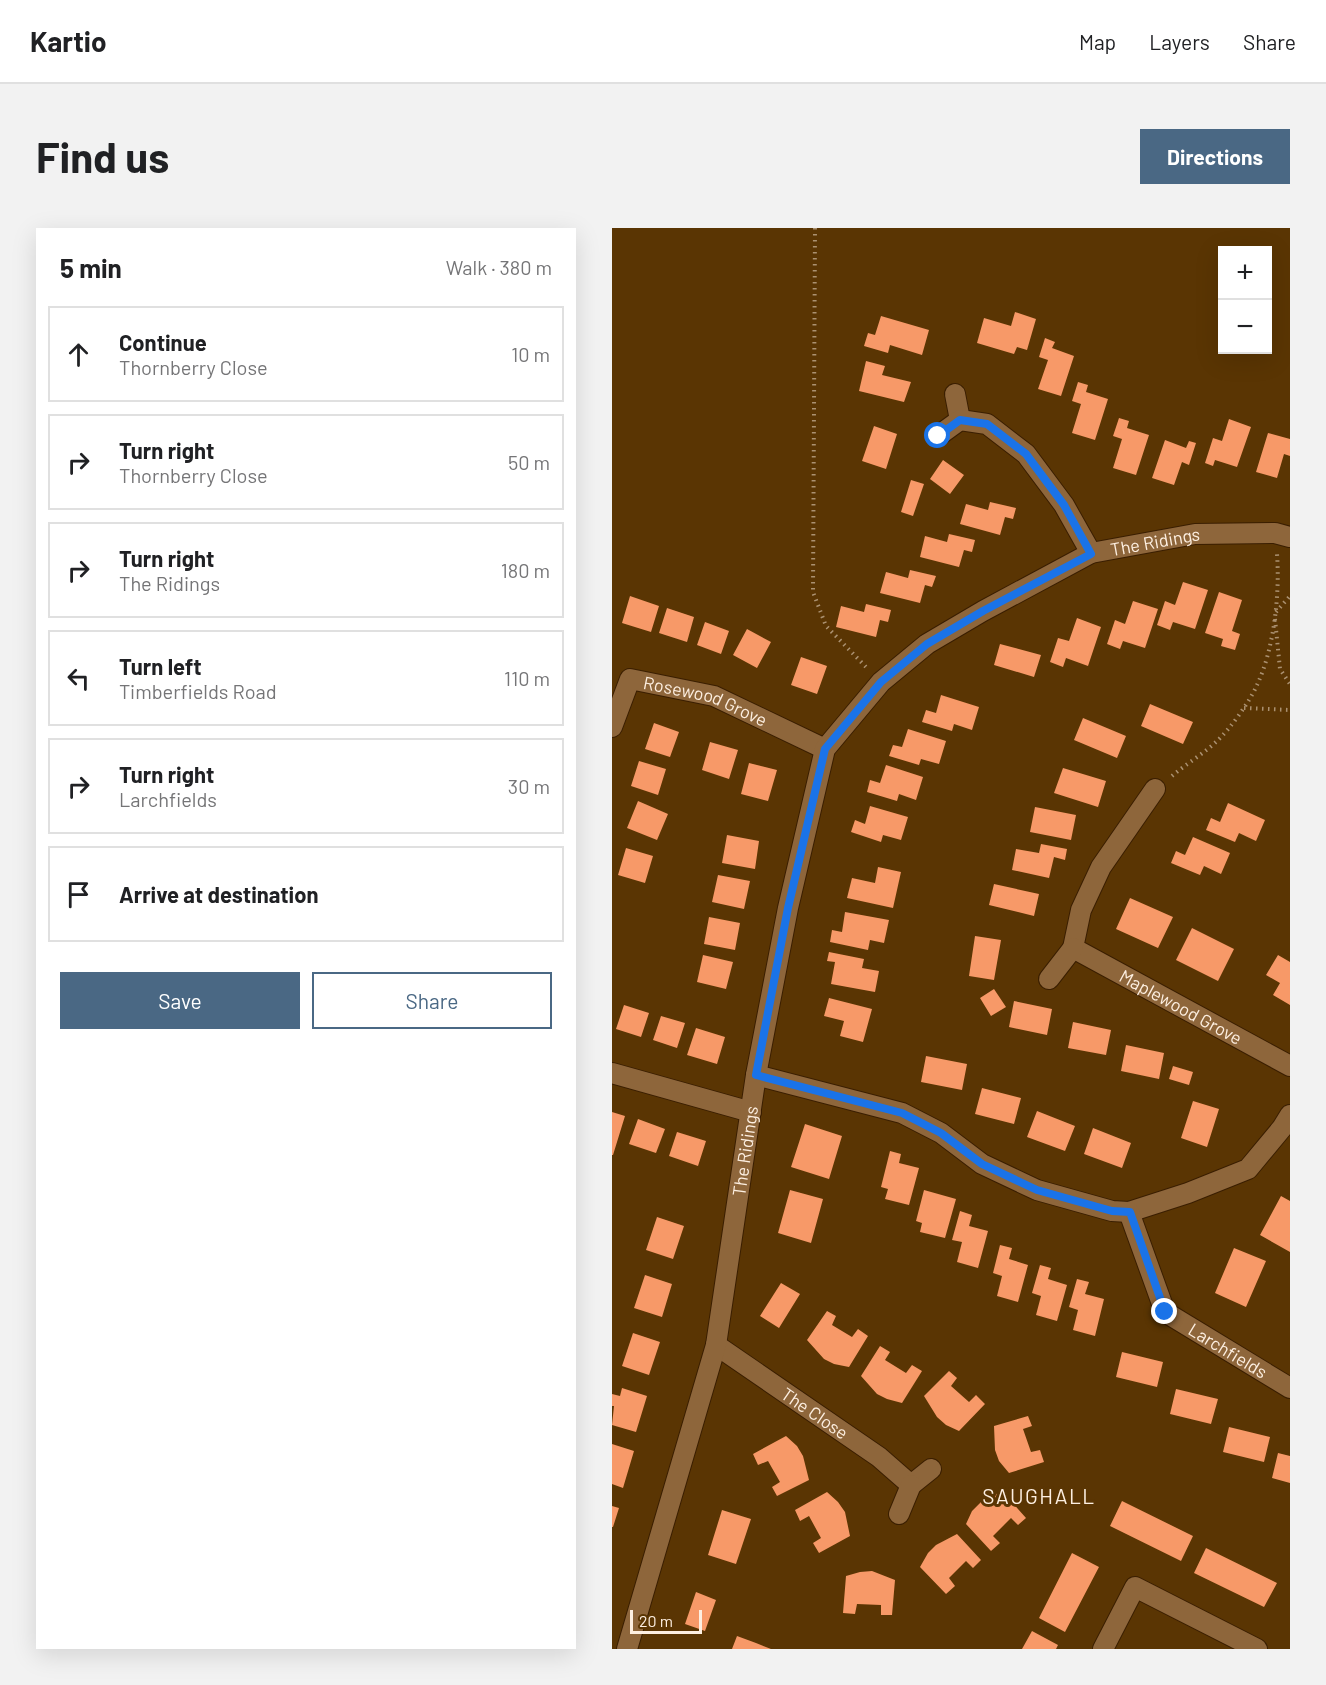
<!DOCTYPE html>
<meta charset="utf-8">
<style>
:root{--surface:#fff;--page:#f2f2f2;--text:#202124;--muted:#757577;--line:#e0e0e0;--accent:#4a6884}
body{margin:0;font-family:Barlow,sans-serif;background:var(--page);color:var(--text)}
.controls{position:absolute;right:18px;top:18px;display:grid;overflow:hidden;border-radius:0px;box-shadow:0 6px 24px #0002}
.controls button{width:54px;height:54px;display:grid;place-items:center;padding:0;border:0;border-bottom:2px solid var(--line);background:var(--surface);color:var(--text);font:30px sans-serif}
.scale{position:absolute;left:18px;bottom:15px;width:72px;box-sizing:border-box;padding-left:6px;border:3px solid #fdefe1;border-top:0;font-size:16px;line-height:21px;white-space:nowrap;color:#fdefe1;-webkit-text-stroke:4px #5a3503;paint-order:stroke}
.stop{position:absolute;width:18px;height:18px;margin:-14px;border:4px solid #1a73e8;border-radius:50%;background:#fff}
.stop.end{background:#1a73e8;border-color:#fff;box-shadow:0 2px 6px #0008}
.list{margin:0;padding:0;list-style:none}
h2{display:flex;justify-content:space-between;align-items:center;height:78px;margin:0;padding:0 24px;font-size:26px}
h2 small{font-size:20px;font-weight:400;color:var(--muted)}
.list li{display:grid;grid-template-columns:39px 1fr auto;gap:18px;align-items:center;box-sizing:border-box;height:96px;margin:0 12px 12px;padding:0 12px;border:2px solid var(--line);border-radius:0px}
.list b{display:block;font-size:22px;white-space:nowrap}
.list p{margin:0;font-size:20px;white-space:nowrap;color:var(--muted)}
.list em{font-size:20px;font-style:normal;color:var(--muted)}
.actions{display:flex;gap:12px;padding:18px 24px}
.actions a{flex:1;padding:14px 0;border:2px solid var(--accent);border-radius:0px;text-align:center;font-size:21px;color:var(--accent)}
.actions .main{background:var(--accent);color:#fff}
.icon{flex:none;width:33px;height:33px;fill:none;stroke:currentColor;stroke-width:2;stroke-linecap:round;stroke-linejoin:round}
.map{position:relative;flex:none;width:678px;height:1421px;overflow:hidden;border-radius:0px}
header{display:flex;align-items:center;gap:36px;box-sizing:border-box;height:84px;padding:0 30px;background:var(--surface);border-bottom:2px solid var(--line)}
header strong{font-size:28px}
nav{display:flex;gap:33px;margin-inline-start:auto;font-size:21px}
.intro{display:flex;align-items:center;justify-content:space-between;box-sizing:border-box;height:144px;padding:0 36px}
h1{margin:0;font-size:42px}
.button{padding:15px 27px;border-radius:0px;background:var(--accent);color:#fff;font-size:21px;font-weight:700}
main{display:flex;gap:36px;padding:0 36px}
aside{flex:1;background:var(--surface);border-radius:0px;box-shadow:0 6px 24px #0002}
.map>svg:first-child{display:block}
</style>
<header>
<strong>Kartio</strong>
<nav><a>Map</a><a>Layers</a><a>Share</a></nav>
</header>
<div class="intro"><h1>Find us</h1><a class="button">Directions</a></div>
<main>
<aside>
<h2>5 min<small>Walk · 380 m</small></h2>
<ul class="list">
<li><svg class="icon" aria-label="ahead" viewBox="0 0 24 24"><path d="M12 20V5M6 11l6-6 6 6"/></svg><div><b>Continue</b><p>Thornberry Close</p></div><em>10 m</em></li>
<li><svg class="icon" aria-label="right" viewBox="0 0 24 24"><path d="M7 20v-9h11M14 6l5 5-5 5"/></svg><div><b>Turn right</b><p>Thornberry Close</p></div><em>50 m</em></li>
<li><svg class="icon" aria-label="right" viewBox="0 0 24 24"><path d="M7 20v-9h11M14 6l5 5-5 5"/></svg><div><b>Turn right</b><p>The Ridings</p></div><em>180 m</em></li>
<li><svg class="icon" aria-label="left" viewBox="0 0 24 24"><path d="M17 20v-9H6M10 6l-5 5 5 5"/></svg><div><b>Turn left</b><p>Timberfields Road</p></div><em>110 m</em></li>
<li><svg class="icon" aria-label="right" viewBox="0 0 24 24"><path d="M7 20v-9h11M14 6l5 5-5 5"/></svg><div><b>Turn right</b><p>Larchfields</p></div><em>30 m</em></li>
<li><svg class="icon" aria-label="arrive" viewBox="0 0 24 24"><path d="M6 21V4h12l-3 4 3 4H6"/></svg><div><b>Arrive at destination</b></div></li>
</ul>
<div class="actions"><a class="main">Save</a><a>Share</a></div>
</aside>
<div class="map">
<svg width="678" height="1421" viewBox="0 0 678 1421">
<rect width="100%" height="100%" fill="#5a3503"/>
<!-- building -->
<path fill="#f79968" d="M403,84L424,91L415,122L405,119L402,126L365,115L372,90L399,98Z
M269,88L317,102L310,127L278,117L276,125L252,118L256,105L263,107Z
M433,110L443,114L440,120L462,128L449,168L426,161L436,132L427,129Z
M254,133L273,138L270,147L299,154L292,174L247,163Z
M466,154L476,157L474,164L496,171L483,212L460,205L469,176L460,173Z
M507,190L517,193L515,200L537,207L524,247L501,240L510,211L501,208Z
M617,191L639,199L625,239L603,232L601,238L593,235L601,210L610,213Z
M262,198L285,206L274,241L250,233Z
M656,205L678,211V228L672,226L665,250L644,244Z
M553,212L574,220L577,213L584,215L577,237L570,234L562,257L540,250Z
M331,232L352,247L338,266L318,251Z
M299,252L312,256L301,288L289,284Z
M378,274L404,280L401,291L393,289L388,307L348,296L354,276L376,282Z
M337,306L363,312L360,324L352,322L347,339L308,329L313,308L335,314Z
M298,342L324,348L320,359L313,357L308,375L268,365L274,344L296,350Z
M571,354L596,362L583,401L561,394L558,402L545,397L553,373L563,377Z
M607,364L630,372L620,403L628,406L623,422L609,418L611,411L593,405Z
M18,368L47,378L39,404L10,395Z
M521,373L546,381L533,420L511,413L508,421L495,416L503,392L513,396Z
M254,376L279,382L276,394L268,392L264,409L224,399L229,378L252,384Z
M55,380L82,389L75,414L47,405Z
M465,390L489,399L476,438L454,430L451,439L438,434L446,410L457,413Z
M93,394L117,403L109,426L85,417Z
M135,401L159,414L145,440L121,427Z
M388,416L429,427L422,449L382,437Z
M189,429L215,438L205,466L179,457Z
M329,467L367,479L360,502L342,496L340,503L310,494L314,482L324,485Z
M538,476L581,494L571,516L529,498Z
M471,490L514,508L505,530L462,512Z
M42,495L67,504L58,529L33,521Z
M296,501L334,513L327,536L309,531L307,537L277,528L281,517L290,519Z
M98,514L126,522L117,551L90,542Z
M27,533L54,541L46,567L19,558Z
M137,535L165,542L156,573L129,566Z
M274,537L311,549L304,572L287,566L285,573L255,564L258,552L268,555Z
M451,540L494,553L486,579L442,565Z
M26,573L56,586L45,612L15,600Z
M616,575L653,592L644,613L627,605L623,614L594,602L599,590L608,594Z
M258,578L296,589L289,612L271,607L269,614L239,604L243,592L253,596Z
M423,579L464,587L459,612L418,604Z
M115,607L147,613L143,641L110,635Z
M581,609L618,625L609,646L592,638L588,647L559,635L564,623L573,627Z
M429,616L455,621L453,632L442,629L437,650L400,642L404,621L427,625Z
M14,620L41,628L33,655L6,647Z
M266,639L289,644L281,680L235,670L240,650L263,655Z
M106,647L138,653L132,681L100,674Z
M382,656L427,666L422,688L377,677Z
M518,670L561,689L546,720L504,701Z
M233,684L277,692L272,715L258,712L256,722L218,714L220,702L230,704Z
M97,689L128,695L123,722L92,716Z
M580,700L622,721L606,753L564,732Z
M363,708L389,712L382,752L357,748Z
M217,724L252,731L250,740L267,743L263,764L219,756L223,734L215,733Z
M91,727L121,734L114,761L85,754Z
M666,727L678,734V777L661,767L668,755L654,747Z
M382,761L394,779L379,788L368,770Z
M217,770L260,781L251,814L228,808L232,793L212,788Z
M402,773L440,781L435,807L397,799Z
M12,777L37,785L29,809L4,801Z
M49,788L73,795L65,820L41,812Z
M461,794L499,802L494,827L456,820Z
M84,800L113,809L105,836L75,827Z
M514,817L552,825L547,851L509,843Z
M314,828L355,836L350,862L309,854Z
M561,838L581,844L577,857L557,851Z
M370,860L409,870L402,896L363,886Z
M581,873L607,881L595,919L569,910Z
M425,883L463,898L453,923L415,909Z
M0,884L13,888L1,927H0Z
M26,891L53,901L44,925L17,916Z
M193,896L230,908L217,951L179,939Z
M481,900L519,915L510,940L472,926Z
M65,904L94,913L86,938L57,928Z
M278,923L289,926L287,935L307,940L297,977L273,971L276,961L269,959Z
M178,962L211,971L199,1015L166,1005Z
M312,962L344,971L333,1010L308,1004L310,995L304,993Z
M669,968L678,973V1024L648,1007Z
M348,983L360,987L357,998L376,1003L366,1040L345,1034L350,1014L340,1012Z
M45,989L72,998L61,1031L34,1022Z
M388,1017L400,1020L397,1031L416,1037L406,1074L385,1068L390,1048L381,1045Z
M622,1020L654,1033L634,1079L603,1065Z
M428,1037L439,1040L436,1051L455,1057L445,1093L424,1087L429,1068L420,1065Z
M33,1047L60,1056L50,1089L22,1080Z
M465,1051L477,1054L473,1066L492,1071L483,1108L461,1102L466,1082L457,1079Z
M169,1055L188,1066L167,1100L148,1088Z
M215,1083L224,1088L220,1097L240,1109L246,1101L256,1108L237,1139L222,1136L212,1131L195,1112Z
M21,1105L48,1114L37,1147L10,1138Z
M268,1118L278,1124L273,1132L294,1145L300,1137L310,1143L290,1175L275,1171L265,1166L249,1148Z
M510,1124L551,1134L545,1159L504,1149Z
M337,1143L345,1150L339,1158L357,1174L364,1167L373,1176L347,1203L334,1197L325,1189L312,1168Z
M10,1160L35,1168L24,1204L0,1197L2,1178H0V1166L8,1168Z
M564,1161L606,1171L599,1196L558,1186Z
M416,1188L420,1198L411,1201L419,1224L428,1222L432,1234L397,1245L387,1233L383,1222L382,1198Z
M617,1199L658,1209L652,1234L611,1224Z
M174,1208L185,1218L191,1228L197,1252L165,1268L160,1259L168,1254L156,1233L146,1237L141,1226Z
M0,1216L22,1223L11,1260L0,1256Z
M666,1225L678,1228V1255L660,1250Z
M390,1263L414,1290L406,1297L399,1290L381,1308L388,1315L379,1323L354,1296L360,1283L369,1274Z
M215,1264L226,1274L233,1284L238,1308L207,1325L201,1315L209,1310L197,1288L188,1293L183,1282Z
M510,1273L581,1308L569,1333L498,1298Z
M0,1278L7,1280L1,1299H0Z
M110,1282L139,1291L124,1336L96,1327Z
M345,1306L369,1332L361,1340L354,1333L337,1350L343,1358L334,1366L308,1339L316,1325L324,1317Z
M594,1320L665,1355L652,1379L582,1345Z
M460,1325L487,1339L453,1404L427,1390Z
M260,1343L283,1352L280,1387H269V1377L245,1376L243,1386L231,1385L234,1348L248,1344Z
M84,1364L104,1372L93,1403L73,1396Z
M420,1403L446,1417L444,1421H410Z
M125,1408L144,1415L159,1421H120Z"/>
<g fill="none" stroke-linecap="round" stroke-linejoin="round">
<defs>
<g id="street">
<path d="M343,166L348,192"/>
<path d="M326,208L348,192L375,196L414,226L452,277L479,325"/>
<path id="s1" d="M0,499L18,451L102,468L213,521"/>
<path id="s2" d="M543,561L489,639L469,682L461,720L678,838"/>
<path d="M437,751L461,720"/>
<path d="M0,845L139,884"/>
<path d="M144,847L290,885L329,905L370,936L425,962L500,983L517,984L576,965L636,941L670,900L678,887"/>
<path id="s3" d="M517,984L553,1084L678,1160"/>
<path id="s4" d="M104,1117L267,1229L299,1257L319,1241"/>
<path d="M287,1286L299,1257"/>
<path id="s5" d="M15,1421L104,1117L144,847L176,680L213,521L269,454L315,416L371,383L479,325L583,306L663,305L678,309"/>
<path d="M491,1421L523,1359L645,1421"/>
</g>
</defs>
<!-- street casing -->
<use href="#street" stroke="#3a1e00" stroke-width="22"/>
<!-- path -->
<path stroke="#ab9171" stroke-width="4" stroke-dasharray="1.5 4.5" stroke-linecap="butt" d="M203,0L201,364L214,398L255,440
M664,384L678,368
M663,391L668,441L678,456
M632,480L678,482
M560,548C574,536 591,526 604,514C618,501 637,475 645,457C662,421 668,366 665,326"/>
<!-- street -->
<use href="#street" stroke="#8e663b" stroke-width="20"/>
</g>
<g fill="none" stroke-linecap="round" stroke-linejoin="round">
<!-- route -->
<path stroke="#1a73e8" stroke-width="8" d="M326,208L348,192L375,196L414,226L452,277L479,326L371,383L315,416L269,454L213,521L176,680L144,847L290,885L329,905L370,936L425,962L500,983L518,984L553,1084"/>
</g>
<g text-anchor="middle" dominant-baseline="central" stroke-width="6" stroke-linejoin="round" paint-order="stroke">
<!-- street labels -->
<g font-size="18" fill="#fdefe1" stroke="#5a3503">
<text stroke="none"><textPath href="#s5" startOffset="1323">The Ridings</textPath></text>
<text stroke="none"><textPath href="#s1" startOffset="130">Rosewood Grove</textPath></text>
<text stroke="none"><textPath href="#s2" startOffset="304">Maplewood Grove</textPath></text>
<text stroke="none"><textPath href="#s5" startOffset="513">The Ridings</textPath></text>
<text stroke="none"><textPath href="#s3" startOffset="180">Larchfields</textPath></text>
<text stroke="none"><textPath href="#s4" startOffset="120">The Close</textPath></text>
</g>
<!-- quarter labels -->
<g font-size="21" letter-spacing="1.5" fill="#fdefe1" stroke="#5a3503">
<text x="427" y="1267">SAUGHALL</text>
</g>
</g>
</svg>
<div class="controls">
<button>+</button>
<button>−</button>
</div>
<div class="scale">20 m</div>
<div class="stop" style="left:326px;top:208px"></div>
<div class="stop end" style="left:553px;top:1084px"></div>
</div>
</main>
